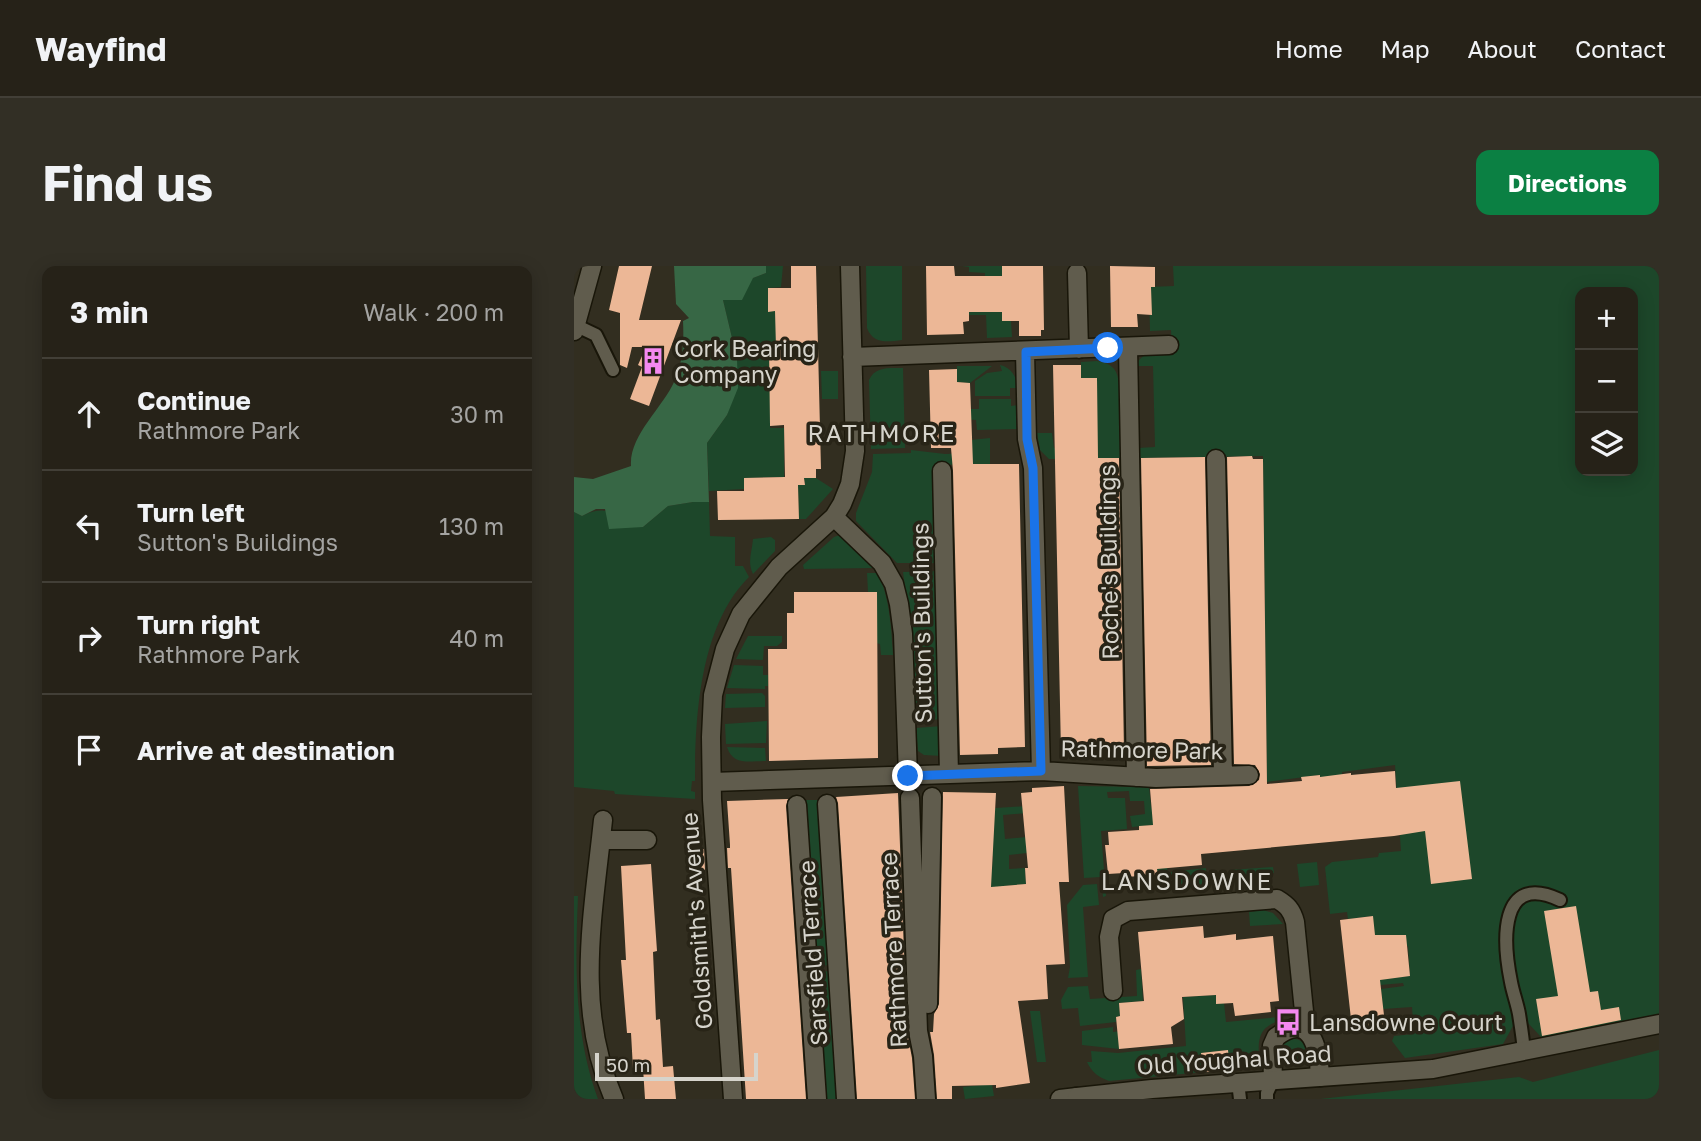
<!DOCTYPE html>
<meta charset="utf-8">
<style>
:root{--surface:#262218;--page:#322f25;--text:#f1f3f6;--muted:#a4a4a2;--line:#423f37;--accent:#0b8043}
body{margin:0;font-family:"Golos Text",sans-serif;background:var(--page);color:var(--text)}
.controls{position:absolute;right:21px;top:21px;display:grid;overflow:hidden;border-radius:14px;box-shadow:0 4px 18px #0003}
.controls button{width:63px;height:63px;display:grid;place-items:center;padding:0;border:0;border-bottom:2px solid var(--line);background:var(--surface);color:var(--text);font:35px sans-serif}
.scale{position:absolute;left:21px;bottom:18px;width:163px;box-sizing:border-box;padding-left:7px;border:4px solid #d6d4cc;border-top:0;font-size:19px;line-height:24px;white-space:nowrap;color:#d6d4cc;-webkit-text-stroke:5px #282417;paint-order:stroke}
.stop{position:absolute;width:21px;height:21px;margin:-16px;border:5px solid #1a73e8;border-radius:50%;background:#fff}
.stop.end{background:#1a73e8;border-color:#fff;box-shadow:0 2px 7px #0008}
.list{margin:0;padding:0;list-style:none}
h2{display:flex;justify-content:space-between;align-items:center;height:91px;margin:0;padding:0 28px;font-size:30px}
h2 small{font-size:23px;font-weight:400;color:var(--muted)}
.list li{display:grid;grid-template-columns:46px 1fr auto;gap:21px;align-items:center;box-sizing:border-box;height:112px;padding:0 28px;border-top:2px solid var(--line)}
.list b{display:block;font-size:26px;white-space:nowrap}
.list p{margin:0;font-size:23px;white-space:nowrap;color:var(--muted)}
.list em{font-size:23px;font-style:normal;color:var(--muted)}
.icon{flex:none;width:38px;height:38px;fill:none;stroke:currentColor;stroke-width:2;stroke-linecap:round;stroke-linejoin:round}
.map{position:relative;flex:none;width:1085px;height:833px;overflow:hidden;border-radius:14px}
header{display:flex;align-items:center;gap:42px;box-sizing:border-box;height:98px;padding:0 35px;background:var(--surface);border-bottom:2px solid var(--line)}
header strong{font-size:33px}
nav{display:flex;gap:38px;margin-inline-start:auto;font-size:24px}
.intro{display:flex;align-items:center;justify-content:space-between;box-sizing:border-box;height:168px;padding:0 42px}
h1{margin:0;font-size:49px}
.button{padding:18px 32px;border-radius:14px;background:var(--accent);color:#fff;font-size:24px;font-weight:700}
main{display:flex;gap:42px;padding:0 42px}
aside{flex:1;background:var(--surface);border-radius:14px;box-shadow:0 4px 18px #0003}
.map>svg:first-child{display:block}
</style>
<header>
<strong>Wayfind</strong>
<nav><a>Home</a><a>Map</a><a>About</a><a>Contact</a></nav>
</header>
<div class="intro"><h1>Find us</h1><a class="button">Directions</a></div>
<main>
<aside>
<h2>3 min<small>Walk · 200 m</small></h2>
<ul class="list">
<li><svg class="icon" aria-label="ahead" viewBox="0 0 24 24"><path d="M12 20V5M6 11l6-6 6 6"/></svg><div><b>Continue</b><p>Rathmore Park</p></div><em>30 m</em></li>
<li><svg class="icon" aria-label="left" viewBox="0 0 24 24"><path d="M17 20v-9H6M10 6l-5 5 5 5"/></svg><div><b>Turn left</b><p>Sutton's Buildings</p></div><em>130 m</em></li>
<li><svg class="icon" aria-label="right" viewBox="0 0 24 24"><path d="M7 20v-9h11M14 6l5 5-5 5"/></svg><div><b>Turn right</b><p>Rathmore Park</p></div><em>40 m</em></li>
<li><svg class="icon" aria-label="arrive" viewBox="0 0 24 24"><path d="M6 21V4h12l-3 4 3 4H6"/></svg><div><b>Arrive at destination</b></div></li>
</ul>
</aside>
<div class="map">
<svg width="1085" height="833" viewBox="0 0 1085 833">
<rect width="100%" height="100%" fill="#322e20"/>
<!-- green -->
<path fill="#1d472a" fill-rule="evenodd" d="M192,0H209L207,21L194,22V45H202L209,93L195,83V105H204L196,138V162H210V211L170,212V223L135,225L133,177L153,149L163,93L149,34L179,12L192,7Z
M292,0H328V74C313,76 299,78 293,62Z
M388,0H428L429,55H437L438,71L413,72L412,49H395V42L406,28L405,10H411V7L395,6V1Z
M599,0H1085V750L968,772L953,756L940,758L929,778L831,792L818,775L820,770L840,768L838,741L809,743L807,723L830,720L829,717L806,719V713L836,710L834,680L802,684L798,650L774,653L773,646L756,648L751,601L758,596L804,591L805,587L827,585L821,499L768,506L769,518L747,520L746,509L693,516L689,190L564,192V182L581,181L579,100H562C567,85 584,86 598,85L597,64L576,65L575,21L600,20ZM1006,26H1059V205H1006Z
M523,95C531,97 538,98 542,106C549,120 546,173 546,192H518L522,112H507V96Z
M426,99C438,102 442,110 444,122H436V130H401V115L413,107L428,105Z
M383,100H418L396,117L383,116Z
M329,102L331,182L297,183L295,114C301,100 316,102 329,102Z
M247,105H264V133H248Z
M405,133H437V140L444,139V163L403,164L402,154L388,153V143H405Z
M463,167H478L480,182H507V193H475L466,184Z
M416,172V198L361,199L363,297H323L282,255V247L298,206L299,188L337,187V184L371,188L397,187V174Z
M230,212H242L259,223L232,253H225L224,219H231Z
M119,236H135L136,270L161,271V300H169L175,311C126,359 121,450 121,515H118L117,525L121,526V533L41,528L40,525L0,521V246L8,250C33,237 45,250 69,261L94,240Z
M266,269L273,271L301,297L298,302L230,303L229,299L260,271Z
M197,271L201,274V285L179,308C173,296 178,286 179,273Z
M363,305L368,453L341,455L337,369L329,306Z
M293,307H304C316,333 317,360 319,389H307L306,378L302,377V326H294Z
M174,370H208V376L203,380H190L189,394L162,393Z
M160,399L189,400V409H194V420H191V423L153,422Z
M188,427L191,430V441L151,442L152,428Z
M193,455L192,477L152,478L151,458Z
M368,460L369,490L350,489L344,485L342,462Z
M153,481L191,482L192,495C175,495 159,500 153,481Z
M504,520L575,521L577,540L591,579L595,624L585,625L579,559L558,561L556,550L571,548L570,535H556L555,525L533,526L534,532H551L553,563L527,565L532,630L529,631L527,611L510,612Z
M232,534H245L256,699L243,700Z
M453,540V547L429,549L431,573L453,571V587L435,589V603L451,602L452,618L430,620L447,632L402,616L418,604L419,590H413L407,543Z
M743,596L745,619L726,621L723,598Z
M699,601L700,607L652,611L656,604Z
M632,602L633,620L599,624L597,606Z
M523,618L525,639L509,641L514,711L494,712L496,701L493,639L509,619Z
M0,630H4C1,699 0,768 24,833H5L0,830Z
M689,644L699,647L709,658L676,660L675,646Z
M567,703L569,735L545,737L546,750L542,751V756L506,760L504,742L488,743L487,734L494,721L514,720L516,733L563,730L562,704Z
M256,705L264,833H252L243,706Z
M642,729V738L650,737L652,756L705,751V755C681,762 684,779 686,800L656,804L653,784L627,787L629,806L535,815C525,811 518,807 513,796H518L517,785L544,787L612,780L609,731Z
M456,745H466L472,796H463Z
M539,761V766L547,765L545,783L508,779V765Z
M707 786a13 13 0 1 1 26 0a13 13 0 1 1-26 0Z
M1085,784V833H746L945,811L959,816Z
M418,818L420,830L391,833L389,821Z"/>
<!-- forest -->
<path fill="#376745" d="M100,0H192V7L179,12L168,34H149L163,93L164,122L153,149L133,177L135,236H119L94,240L69,261L35,263L31,243H22L8,250L0,246V211L19,213L57,200C55,169 89,142 101,114C109,95 110,75 109,55L115,52L102,38Z"/>
<!-- building -->
<path fill="#ecb796" d="M45,0H78L65,54H107L75,140L56,133L68,101L64,99L72,81H58L53,102L46,99V47L35,44Z
M217,0H242L247,203H242V212H230L231,219H224L225,253L144,254L143,225H170V212L211,211L210,159L196,160L195,82H202L201,45L194,46V22H217Z
M352,0H380L381,10H428V0H469L470,64H467V70H445V55H428V46H395V55L389,56L390,68L353,69Z
M536,0L581,1V21H577L578,49L563,48L564,61H537Z
M479,99H507V112H523L524,192H545L550,485L487,487Z
M383,103V116L396,117L399,198H445L451,481L424,482V488L386,489L379,205L377,182H357L355,104Z
M678,190L679,193H689L693,518L728,515L727,511L746,509V511L777,507V509L821,505L822,522L886,515L898,613L857,618L851,565L820,570L627,588L628,599L583,603L584,609L550,611V607L534,608L531,579H535L534,566L565,564V560L579,559L576,523L675,520L685,514L686,508L681,499L660,498L653,191Z
M631,191L637,499L573,500L567,192Z
M220,326H303L304,492L195,495L194,383H213V347H220Z
M490,520L495,616H485L491,698L472,699L474,733L444,735L456,817L422,822V819L378,820V833H363L360,789L356,766H359L360,748L365,738L369,526L422,527L417,621L452,618L451,602H454L447,527L458,526V522Z
M324,527L333,766L338,792L341,833H283L264,537L262,531Z
M214,533L212,540L232,833H172L157,602H154L153,582H156V579L153,535Z
M130,583L131,604L114,605L113,584Z
M77,598L83,685L79,686L82,754L86,753L89,801L99,800L102,833H71L69,802L59,803L57,767H53L47,694H52L47,600Z
M1002,640L1016,726L1024,725L1027,744L1045,741L1047,754L968,770L962,733L984,730L970,645Z
M799,650L801,669H832L836,710L806,714L811,758L778,762L766,654Z
M629,660L630,672L662,668V674L699,670L705,735L696,736L697,746L661,750L659,737L642,738V729L608,731L610,753L597,761L599,778L545,783L542,751L546,750L545,737L570,735L564,666Z
M654,784L656,804L629,806L627,787Z"/>
<g fill="none" stroke-linecap="round" stroke-linejoin="round">
<defs>
<path id="service" d="M3,60L22,69L39,104
M950,786C949,773 947,761 945,748C943,737 939,727 937,716C929,677 924,605 986,634
M664,816L666,833
M693,833V827L699,814"/>
<path id="minor" d="M503,7L505,83
M0,65L18,0
M554,81L562,511
M451,86L453,173L459,202L467,505
M278,91L595,79
M642,193L649,509
M368,205L375,508
M260,251L308,297L320,318L325,338L329,368L334,510
M138,516L467,505L582,512L675,509
M336,532L344,765L349,790L352,833
M253,538L272,833
M223,539L243,833
M29,554C19,650 0,742 40,833
M27,574H73
M539,725L535,671L539,653L554,645L703,633C713,639 718,644 721,656L732,765
M354,738L358,531
M699,814L698,780L702,771C738,744 745,784 746,811
M159,833L138,534L137,471L139,429L151,383L167,348L205,301L260,251L268,238L276,218L281,185L276,0
M486,833L503,831"/>
<path id="tertiary" d="M504,833L503,831L578,823L859,803L1085,758"/>
</defs>
<!-- service casing -->
<use href="#service" stroke="#191609" stroke-width="16"/>
<!-- minor casing -->
<use href="#minor" stroke="#191609" stroke-width="21"/>
<!-- tertiary casing -->
<use href="#tertiary" stroke="#191609" stroke-width="21"/>
<!-- service -->
<use href="#service" stroke="#605c4d" stroke-width="12"/>
<!-- minor -->
<use href="#minor" stroke="#605c4d" stroke-width="18"/>
<!-- tertiary -->
<use href="#tertiary" stroke="#605c4d" stroke-width="18"/>
</g>
<g fill="none" stroke-linecap="round" stroke-linejoin="round">
<!-- route -->
<path stroke="#1a73e8" stroke-width="9" d="M334,510L467,505L459,202L453,173L452,86L534,82"/>
</g>
<!-- icons -->
<defs>
<symbol id="building-bare" viewBox="-9 -9 18 18"><path d="M-4-6H4V6H1V3H-1V6H-4ZM-2.5-4.3h1.7v1.8h-1.7ZM.8-4.3h1.7v1.8H.8ZM-2.5-1h1.7V.8h-1.7ZM.8-1h1.7V.8H.8Z" fill="#f489f0" stroke="#282417" stroke-width="2.5" paint-order="stroke"/></symbol>
<symbol id="bus-bare" viewBox="-9 -9 18 18"><path d="M-5-6H5V4H4V6H2V4H-2V6H-4V4H-5ZM-3.5-4V0h7V-4ZM-3.5 1.2v1.5H-2V1.2ZM2 1.2v1.5H3.5V1.2Z" fill="#f489f0" stroke="#282417" stroke-width="2.5" paint-order="stroke"/></symbol>
</defs>
<g fill-rule="evenodd">
<use href="#building-bare" x="60" y="76" width="38" height="38"/>
<use href="#bus-bare" x="695" y="737" width="38" height="38"/>
</g>
<g text-anchor="middle" dominant-baseline="central" stroke-width="7" stroke-linejoin="round" paint-order="stroke">
<!-- poi labels -->
<g font-size="23" fill="#d6d4cc" stroke="#282417" text-anchor="start">
<text x="100" y="82">Cork Bearing<tspan x="100" dy="26">Company</tspan></text>
<text x="735" y="756">Lansdowne Court</text>
</g>
<!-- street labels -->
<g font-size="23" fill="#d6d4cc" stroke="#282417">
<text transform="translate(534 296) rotate(-91)">Roche's Buildings</text>
<text transform="translate(347 357) rotate(-91)">Sutton's Buildings</text>
<text transform="translate(568 483) rotate(1)">Rathmore Park</text>
<text transform="translate(122 655) rotate(-94)">Goldsmith's Avenue</text>
<text transform="translate(319 684) rotate(-93)">Rathmore Terrace</text>
<text transform="translate(238 687) rotate(-94)">Sarsfield Terrace</text>
<text transform="translate(660 793) rotate(-4)">Old Youghal Road</text>
</g>
<!-- neighbourhood labels -->
<g font-size="24" letter-spacing="2" fill="#d6d4cc" stroke="#282417">
<text x="308" y="166">RATHMORE</text>
<text x="613" y="614">LANSDOWNE</text>
</g>
</g>
</svg>
<div class="controls">
<button>+</button>
<button>−</button>
<button><svg class="icon" aria-label="layers" viewBox="0 0 24 24"><path d="M12 4l9 5-9 5-9-5zM3 14l9 5 9-5"/></svg></button>
</div>
<div class="scale">50 m</div>
<div class="stop" style="left:534px;top:82px"></div>
<div class="stop end" style="left:334px;top:510px"></div>
</div>
</main>
